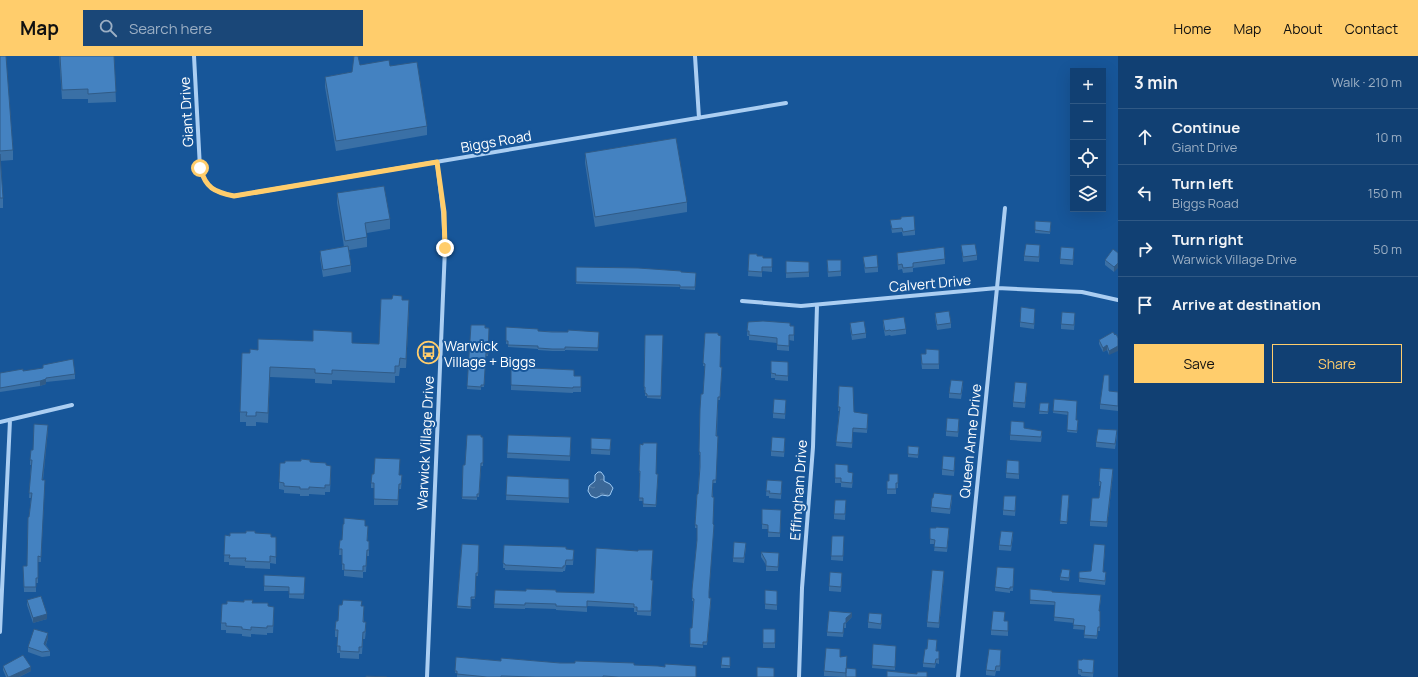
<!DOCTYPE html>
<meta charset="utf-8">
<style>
:root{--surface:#114073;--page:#1a4778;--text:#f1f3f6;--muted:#9cafc4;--line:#305985;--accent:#ffcd6c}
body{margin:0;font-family:Manrope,sans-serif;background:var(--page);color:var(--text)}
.controls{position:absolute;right:12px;top:12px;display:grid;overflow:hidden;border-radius:0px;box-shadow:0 4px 16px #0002}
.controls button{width:36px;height:36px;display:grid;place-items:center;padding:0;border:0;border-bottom:1px solid var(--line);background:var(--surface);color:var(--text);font:20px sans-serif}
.stop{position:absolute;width:12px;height:12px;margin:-9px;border:3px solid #ffcd6c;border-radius:50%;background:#fff}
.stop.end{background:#ffcd6c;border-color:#fff;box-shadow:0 1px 4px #0008}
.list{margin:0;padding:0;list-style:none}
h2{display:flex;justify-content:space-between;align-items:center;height:52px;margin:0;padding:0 16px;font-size:17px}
h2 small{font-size:13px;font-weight:400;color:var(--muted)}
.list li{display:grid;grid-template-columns:26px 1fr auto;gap:12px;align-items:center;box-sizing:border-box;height:56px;padding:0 16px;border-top:1px solid var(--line)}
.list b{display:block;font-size:15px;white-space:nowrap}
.list p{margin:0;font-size:13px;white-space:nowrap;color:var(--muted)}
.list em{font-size:13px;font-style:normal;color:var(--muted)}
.actions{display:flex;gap:8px;padding:12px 16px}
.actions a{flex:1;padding:9px 0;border:1px solid var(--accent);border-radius:0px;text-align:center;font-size:14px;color:var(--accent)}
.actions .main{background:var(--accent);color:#111}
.icon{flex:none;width:22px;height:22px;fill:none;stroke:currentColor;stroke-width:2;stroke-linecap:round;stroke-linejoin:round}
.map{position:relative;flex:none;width:1118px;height:621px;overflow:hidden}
header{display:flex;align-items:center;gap:24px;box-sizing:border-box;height:56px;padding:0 20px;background:var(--accent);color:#111}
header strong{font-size:19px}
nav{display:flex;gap:22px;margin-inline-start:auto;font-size:14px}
.search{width:280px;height:36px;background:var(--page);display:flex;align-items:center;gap:10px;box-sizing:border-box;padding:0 14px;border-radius:0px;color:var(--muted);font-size:15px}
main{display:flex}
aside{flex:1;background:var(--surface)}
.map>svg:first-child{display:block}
</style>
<header>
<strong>Map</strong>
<div class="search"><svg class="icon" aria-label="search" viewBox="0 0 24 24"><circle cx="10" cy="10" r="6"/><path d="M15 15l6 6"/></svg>Search here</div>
<nav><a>Home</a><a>Map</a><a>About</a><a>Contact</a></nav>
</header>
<main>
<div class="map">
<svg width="1118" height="621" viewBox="0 0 1118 621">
<defs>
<pattern id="water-ripples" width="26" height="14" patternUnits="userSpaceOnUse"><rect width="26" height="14" fill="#3b6898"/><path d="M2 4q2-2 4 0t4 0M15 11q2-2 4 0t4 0" fill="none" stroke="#587fa7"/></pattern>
</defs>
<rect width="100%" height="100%" fill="#175699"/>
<!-- water -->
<path fill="url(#water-ripples)" stroke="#9dcaf4" d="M598,416H601L604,420V425L610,428L613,432L610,439L608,440L602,439L596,442L591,440L588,435L589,430L595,425V419Z"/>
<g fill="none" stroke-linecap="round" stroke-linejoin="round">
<!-- minor -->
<path stroke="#abcef2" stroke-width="4" d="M194,0L200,112C206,132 214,136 234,140L786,47
M695,0L699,62
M742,245L801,250L997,232L1082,236L1118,244
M0,366L72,349
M0,576L10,364
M427,621L445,192L443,156L437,106
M799,621L802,532L813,391L817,249
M958,621L1005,152"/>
</g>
<!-- wall -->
<path fill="#3a70a6" d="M0,0L13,94V104L0,105L3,142V152H0Z
M59,0H114L116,46L88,47V43H62Z
M360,9L390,10L427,70V79L336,95L325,31V21L352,16Z
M585,97L687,146V156L595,171L585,107Z
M337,137L390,163V173L367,177V191L349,194L351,209V216L323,221L320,202V195L344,191L337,147Z
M901,163L915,174V179L903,180L902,176L892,177L890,164Z
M1035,165L1051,166L1050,178L1035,177Z
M961,189L977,199V204L963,206Z
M1040,194L1039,206L1024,205V200Z
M897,197L945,203V208L913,212V216L903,217L902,213L898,214Z
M1074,197L1073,209L1060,208V203Z
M1118,197L1114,216L1105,209V204Z
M749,198L763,202H772V216L762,215V221L748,220Z
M863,201L878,211V216L865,217Z
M827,204L841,215V220L828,221Z
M786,205L809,206V221L786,222Z
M576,211L696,217L695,234L680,233V231L576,228Z
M402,244L409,254L406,312H400L399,320H395V327L332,324V328L315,327V323L270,321L268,367L256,366V370H246V366H240V356L258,294L352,287L379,288Z
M935,257L951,267V272L937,274L935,262Z
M1035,258L1034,273L1020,271V266Z
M1075,262L1074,274L1061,273V268Z
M883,264L906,273V278L891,280L890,279L885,280L883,269Z
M748,266L794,270V285L789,284V295L777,294V287L749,284V280H747Z
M850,267L866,277V282L852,284L850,272Z
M471,269L489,272L488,300H486L484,331H481V334L467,333Z
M506,271L538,275L568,276H599L598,295L565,294V295H552L538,294V293L508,291V288H506Z
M1113,276L1109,299L1107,294L1103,296L1099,288V284Z
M705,277L720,304V311H722L720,344H718L717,380L716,427H713V441L709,538V542L711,545L707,589H703V592L690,591V572H692L693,545H692V534L697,484V472H695V469L698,438L700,399H699V396L705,310H703Z
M645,279H663L661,343L647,342V340H645V334H644Z
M939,294V313H922L921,303V298H926Z
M771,305L788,306V325L775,324V322H771Z
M511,311L574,320H581V336H573V337L511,334Z
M23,315L75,318V323L46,326V328L40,330L0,336V317Z
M839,330L854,356L868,362L867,377L853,376L852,392L836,390L839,355H838Z
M963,330L961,343L949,342V337Z
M1027,332L1025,352L1013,351V346Z
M1109,335L1118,336V355L1100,353V348Z
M1054,343L1076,364H1078L1077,377L1067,376L1068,359L1053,357Z
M786,344L785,363L773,362V357Z
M1040,347H1049L1048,358H1039Z
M959,368L958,381L946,380V375Z
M1024,372L1042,379L1041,386L1010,384V379Z
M48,374L43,424L41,506H38V527H36V536H24L23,510H27L29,461L31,442H29L31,409H30V404L33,394Z
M508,379L571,381L570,405L507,402Z
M1117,379L1115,393L1096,391V386Z
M481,381H483V410H481L479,441H477V444L462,443L463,409H465Z
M591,382L611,383L610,399L591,398Z
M785,387L784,401L771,400V395Z
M640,388L656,418H658L656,451H643V445H639L640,417H639Z
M908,390L919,391L918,402L908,401Z
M310,406L326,409L331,417L330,436H325V439L309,438V440H300V438L284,437V434L279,433V426Z
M955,406L954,420L942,419V413Z
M835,408L848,416L853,422L852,432L841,431V427H835Z
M1019,410V423L1006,422V417Z
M898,418V432H896V438H887V425H889Z
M1113,418L1107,471L1090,470V465L1099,442L1101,430H1099V425Z
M399,419H402L401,433H399L398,449H374V432H371V427Z
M507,420L569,423V447L506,444Z
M767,424L782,425L781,443L769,442V440H766Z
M1062,439H1069L1067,468H1060Z
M846,444L845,464L834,463V458Z
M952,444L950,458L931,456V451Z
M1016,446L1015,460L1003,459V454Z
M762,453L781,454L780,481H768V473H762Z
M344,468L365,470L368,476L367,485L369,491V500H367L366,516H363V522L344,520V514H342V499H339L340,484H342Z
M930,472L949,476L947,496L934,495L935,488H930Z
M255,477L271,481H276V508L270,507V513L245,512V510L229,509V506H224L225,479L230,480Z
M832,480H844L843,505L831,504Z
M1013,481L1011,495L999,494V489Z
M462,488L479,489L478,520H476L475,543H471V553L457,552Z
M504,489L574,494L573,509H566L565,515H563V516L505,514V512H503Z
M746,491L744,507L733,506V502Z
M1105,494L1103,516L1106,521L1105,529L1079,526V516L1091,515Z
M761,496L779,497L778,515H766V509L761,501Z
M1014,516L1013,535H1010V537L995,535V531Z
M1070,517L1069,525L1060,524V521Z
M264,519L305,521L304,543L289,542V535H264Z
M944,520L939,572L927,571V566Z
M842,522L841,536L829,535V530Z
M651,524H653L651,560L637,559V556H634V552L587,550V556L556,554V553L525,552V553L494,552L495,534L594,537Z
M765,534L777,535V554L765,553Z
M1052,536L1101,543L1099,555H1100V575H1098L1097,583L1084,582L1085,574L1073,573L1074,567L1054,565L1055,549L1030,548V544Z
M27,544L47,563L33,567L27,549Z
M252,547L268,550L274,558L273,577H267V579L251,578V581L242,580V578L226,577V574H221V567L227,548Z
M362,550L364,557V566L366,573L365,583H363L362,598H359V603L340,602V597H337V581H335V574L338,565Z
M852,561L846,567V572H844L843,581L827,580V576Z
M882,563L881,573L868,572V566Z
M1008,570V580L991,579V574Z
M763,573H775V592H763Z
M48,582L46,589L50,595V600L42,601L28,596V591Z
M873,588L896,590L895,614L872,612Z
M937,588L936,595L939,600V608L936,607L935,612L923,611V607L927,593Z
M1001,599L1000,615H996L995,620L986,619V614Z
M456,601L501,605L634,609L696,621H457V617H455Z
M730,601V612H721V609Z
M840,601L847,605L846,621L824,620V615Z
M1078,604L1094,608L1093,621L1081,620V619L1078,618Z
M3,610L31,615L19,621H6L3,614Z"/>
<!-- shaded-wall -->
<path fill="#305b87" d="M1118,207V212L1114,216V211Z
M409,244V254L406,312V303Z
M1107,289V294L1103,296V292Z
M1118,290V295L1109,299V295Z
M270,311V321L268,367V357Z
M46,323V328L40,330V325Z
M48,369V374L42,429V424Z
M1113,413V418L1107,471V466Z
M944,515V520L939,572V567Z
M852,557V561L846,567V572V562Z
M47,558V563L33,567V562Z
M48,577V582L44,593V588Z
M31,611V615L19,621H9Z"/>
<!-- building -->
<path fill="#4482c1" stroke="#305b87" d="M0,0H6L13,94L0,95Z
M60,0H114L116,36L88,38V33L62,34Z
M354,0H358L360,9L389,4L390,10L417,6L427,70L336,85L325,21L352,16Z
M676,82L687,146L595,161L585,97Z
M0,98L3,142H0Z
M384,130L390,163L365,167L367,181L345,185L337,137Z
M914,160L915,174L903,176L902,172L892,173L890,164L901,163V161Z
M1035,165L1051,166L1050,176L1035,174Z
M975,188L977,199L963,201L961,189Z
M1026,188L1040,189L1039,201L1024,200Z
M348,190L351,209L323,214L320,195Z
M944,191L945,203L913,207V211L903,212L902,208L898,209L897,197Z
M1061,191L1074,192L1073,204L1060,203Z
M1113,193L1118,197V207L1114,211L1105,204Z
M749,198H757V200H763V202H772V211H762V216L748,215Z
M877,199L878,211L865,212L863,201Z
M827,204H841V215L828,216Z
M786,205L809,206V216L786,217Z
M576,211L638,212L681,215V216L696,217L695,231H680V229L576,226Z
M393,239L402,240V244H409L406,303L400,302L399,310H395V317L332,314V318L315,317V313L270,311L268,357L256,356V360H246L247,356H240L242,297H250V293L258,294V283L313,285V274L352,276V287L379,288L381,243H392Z
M1021,251L1035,253L1034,268L1020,266Z
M949,255L951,267L937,269L935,257Z
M1062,256L1075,257L1074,269L1061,268Z
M904,261L906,273L891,275L890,274L885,275L883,264Z
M763,265L790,267V270H794V279H789V290L777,289V282L749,279V275H747L748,266Z
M864,265L866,277L852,279L850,267Z
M471,269H485V272H489L488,298L486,297L484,329H481V331L467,330Z
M506,271L538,273V275L552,276H568V274L599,276L598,292L565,291V293H552L538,292V290L508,289V285H506Z
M1113,276L1115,279L1116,278L1118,282V290L1109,295L1107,289L1103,292L1099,284Z
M705,277H718V279L721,280L720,311H722L720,341H718L716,380H718L716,424H713L712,441H714L713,468L714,469L709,536V542H711L707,586H703V589L690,588V572H692L694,543L692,542V534L697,484V469H695L697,438H698L700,411V396H699L700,353L701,338H703L705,308L703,307Z
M645,279H663L661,340H647V338L645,337V331H644Z
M926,293L939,294V308H922L921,298H926Z
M73,303L75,318L46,322V323L40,325L0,332V317L23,313V315L43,312V309Z
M771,305L788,306V320L775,319L776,318L771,317Z
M511,311L574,314V320H581V331H573V332L511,329Z
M1104,319H1109V335L1118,336V350L1100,348Z
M951,324L963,325L961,338L949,337Z
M1015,326L1027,327L1025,347L1013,346Z
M839,330L853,331L854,356L868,358L867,373L853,372L852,387L836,386L840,351H838Z
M774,343L786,344L785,358L773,357Z
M1054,343L1077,345L1076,364H1078L1077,375L1067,374L1068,356L1053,355Z
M1040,347H1049L1048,356L1039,355Z
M947,362L959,363L958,376L946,375Z
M1011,365L1024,366V372L1042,375L1041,381L1010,379Z
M34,368L48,369L42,424H45L41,501L38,500V522H36V531H24L23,510H27L28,461H29L32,437H29L32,404H30L31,394H33Z
M1098,373L1117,374L1115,388L1096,386Z
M467,379H481V381H483V407H481L479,438H477V441H462L463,409H465Z
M508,379L571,381L570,400L507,397Z
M772,381L785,382L784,396L771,395Z
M591,382L611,383L610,394L591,393Z
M643,387H657L656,418H658L656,449L643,448V442H639L640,415H639L640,388L643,389Z
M908,390L919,391L918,399L908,398Z
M943,400L955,401L954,415L942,413Z
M375,402L400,403L399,419H402L401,428H399L398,444L374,443V427H371L372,418H374Z
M301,403L310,404V406L326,407V409L331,410L330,429H325V432L309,431V433H300V431L284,430V427L279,426L280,407H285V405H301Z
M1007,404L1019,405V418L1006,417Z
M835,408L848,409V416L853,417L852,427L841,426V422H835Z
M1100,412L1113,413L1107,466L1090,465L1092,442H1099L1101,426L1099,425Z
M889,418H898V427H896V433H887V425H889Z
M507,420L569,423V442L506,439Z
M767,424L782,425L781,438L769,437L770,435H766Z
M934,437L952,439L950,453L931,451L932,442H933Z
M1062,439H1069L1067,466L1060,465Z
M1004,440H1016L1015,455L1003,454Z
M835,444H846L845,458H834Z
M762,453L781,454L780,477L768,476V469L762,468Z
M344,462L365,464V470H368L367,485H369V494H367L366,510H363V515L344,514V508H342V493H339L340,484H342L343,468H344Z
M936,471L949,472L947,492L934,491L935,484L930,483V472H936Z
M246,475H255V477L271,478V481H276V501L270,500V506L245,505L246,502H229L230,499H224L225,479L230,480V477H246Z
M1001,475L1013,476L1011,490L999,489Z
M832,480H844L843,500H831Z
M734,486L746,487L744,502H733Z
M462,488L479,489L478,517H476L475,541H471V551L457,550Z
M1094,488L1105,489L1103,516H1106L1105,525L1079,522V516L1091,515Z
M504,489L566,491V493L574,494L573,504H566L565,510H563V512L505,509V508L503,507Z
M596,492L638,495V494H653L651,524H653L651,555H637V551H634V548L587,545V551L556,550V548L525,547V549L494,548L495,534L526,535V533L556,534V536L594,537Z
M761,496L779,497L778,511L766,510V505Z
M997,511L1014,512L1013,531H1010V533L995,531Z
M1062,513L1070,514L1069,522L1060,521Z
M932,514L944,515L939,567L927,566Z
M830,516L842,517L841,531L829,530Z
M264,519L305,521L304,538H289V531L264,530Z
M1030,533L1052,535V536L1101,539L1099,555H1100V571H1098L1097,580L1084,579L1085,570L1073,569L1074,563L1054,561L1055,546L1030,544Z
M765,534L777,535V549L765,548Z
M41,540L47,558L33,562L27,544Z
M244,544H253L252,547H268V550L274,551L273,570H267V572L251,571V574L242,573V571L226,570V567H221L222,548H227V545L244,546Z
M343,544L362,545L361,550H364L363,566H366L365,576H363L362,591H359V596L340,595V590H337L338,574H335L336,565H338L339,549H342Z
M829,555L852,557L846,562V567H844L843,577L827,576Z
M993,555L1005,556L1004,565H1008V575L991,574Z
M869,557L882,558L881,568L868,566Z
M34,573L48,577L44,588L50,595L42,596L28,591Z
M763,573H775V587H763Z
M928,583L937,584L936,595H939V603H936L935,608L923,607L925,593H927Z
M873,588L896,590L895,611L872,609Z
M826,592L840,593V601L847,600L846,617L824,615Z
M989,593L1001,594L1000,610H996L995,615L986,614Z
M23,599L31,611L9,621H8L3,610Z
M456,601L501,605V602L560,607H575V605L634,607V609L658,610L665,611V608L696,610V621H619L603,620V621H535L501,620V621H487L457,618V615H455Z
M722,601H730V610L721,609Z
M1083,603L1094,604L1093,617L1081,616L1082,614L1078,613V604H1082Z
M757,611L774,612V621H757Z
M846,612L856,613V621H846Z
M887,615L917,618V616H927V621H887Z
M366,620L387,621H366Z"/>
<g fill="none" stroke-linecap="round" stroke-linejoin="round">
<!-- route -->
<path stroke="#ffcd6c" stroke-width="5" d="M200,112C206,132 214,136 234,140L437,106L444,156L445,192"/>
</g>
<!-- icons -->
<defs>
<symbol id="bus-ring" viewBox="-11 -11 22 22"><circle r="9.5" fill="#175699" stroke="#ffcd6c" stroke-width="1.5"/><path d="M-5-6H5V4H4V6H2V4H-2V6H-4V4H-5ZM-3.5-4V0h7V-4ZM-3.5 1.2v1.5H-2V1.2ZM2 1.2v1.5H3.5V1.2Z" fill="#ffcd6c"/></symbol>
</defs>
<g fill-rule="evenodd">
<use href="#bus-ring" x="416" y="284" width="25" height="25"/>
</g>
<g text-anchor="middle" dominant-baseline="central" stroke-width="4" stroke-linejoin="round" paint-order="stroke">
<!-- street labels -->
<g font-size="14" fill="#fff" stroke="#175699">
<text transform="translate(186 56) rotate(-93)">Giant Drive</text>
<text transform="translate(496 85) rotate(-10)">Biggs Road</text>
<text transform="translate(930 227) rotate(-5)">Calvert Drive</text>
<text transform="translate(970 385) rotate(-84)">Queen Anne Drive</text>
<text transform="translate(425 387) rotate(-87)">Warwick Village Drive</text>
<text transform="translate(798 434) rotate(-86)">Effingham Drive</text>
</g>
<!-- poi labels -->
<g font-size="14" fill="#fff" stroke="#175699" text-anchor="start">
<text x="444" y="289">Warwick<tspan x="444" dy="16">Village + Biggs</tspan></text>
</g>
</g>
</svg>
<div class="controls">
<button>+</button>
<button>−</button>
<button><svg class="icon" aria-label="locate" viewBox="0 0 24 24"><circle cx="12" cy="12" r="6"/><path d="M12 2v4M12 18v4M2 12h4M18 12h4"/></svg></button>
<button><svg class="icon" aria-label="layers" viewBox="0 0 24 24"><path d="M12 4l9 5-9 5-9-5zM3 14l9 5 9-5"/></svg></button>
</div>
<div class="stop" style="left:200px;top:112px"></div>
<div class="stop end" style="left:445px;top:192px"></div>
</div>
<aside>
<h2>3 min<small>Walk · 210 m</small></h2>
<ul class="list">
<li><svg class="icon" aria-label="ahead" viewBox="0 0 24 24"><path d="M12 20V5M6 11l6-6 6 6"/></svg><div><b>Continue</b><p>Giant Drive</p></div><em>10 m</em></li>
<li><svg class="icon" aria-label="left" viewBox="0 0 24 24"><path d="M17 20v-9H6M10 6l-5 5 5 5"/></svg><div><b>Turn left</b><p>Biggs Road</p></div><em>150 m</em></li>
<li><svg class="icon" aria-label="right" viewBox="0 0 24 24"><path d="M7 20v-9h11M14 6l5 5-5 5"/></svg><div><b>Turn right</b><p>Warwick Village Drive</p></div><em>50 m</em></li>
<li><svg class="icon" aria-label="arrive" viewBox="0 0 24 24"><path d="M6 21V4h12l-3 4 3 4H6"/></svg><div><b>Arrive at destination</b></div></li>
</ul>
<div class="actions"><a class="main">Save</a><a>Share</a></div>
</aside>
</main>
